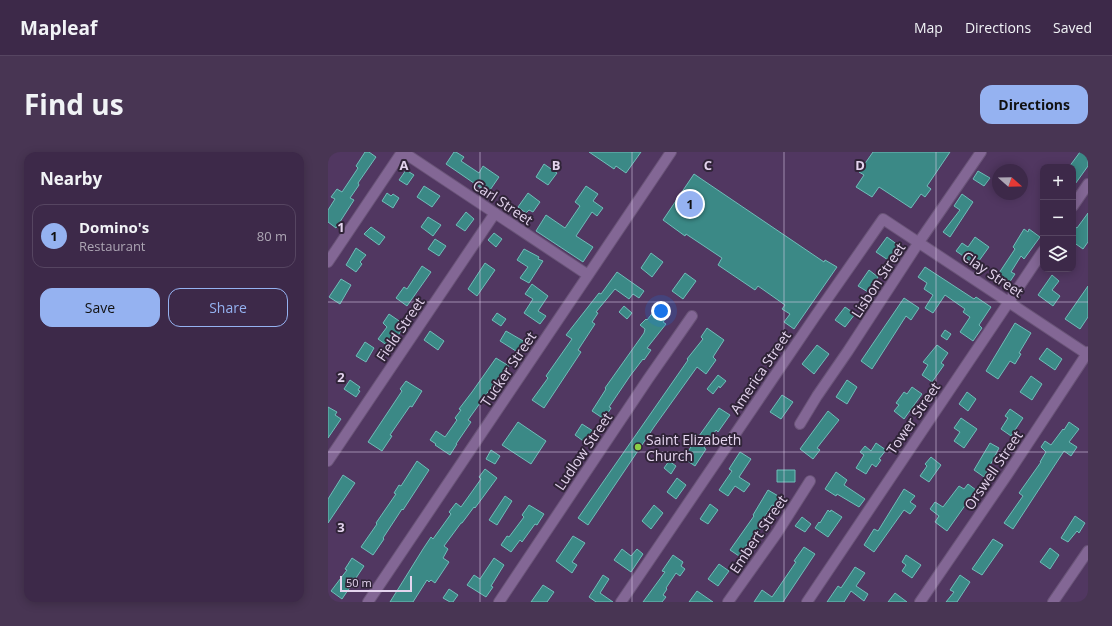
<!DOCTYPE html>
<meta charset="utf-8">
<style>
:root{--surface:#3d2949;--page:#483553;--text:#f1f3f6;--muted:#ada6b4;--line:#564561;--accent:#95b2f1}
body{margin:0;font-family:"Open Sans",sans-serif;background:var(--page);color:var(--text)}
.controls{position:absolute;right:12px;top:12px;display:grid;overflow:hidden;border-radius:8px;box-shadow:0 2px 10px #0003}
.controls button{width:36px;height:36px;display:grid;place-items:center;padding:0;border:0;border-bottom:1px solid var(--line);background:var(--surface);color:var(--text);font:20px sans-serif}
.compass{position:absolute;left:664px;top:12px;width:36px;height:36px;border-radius:50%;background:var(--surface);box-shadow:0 2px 10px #0003;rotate:110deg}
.scale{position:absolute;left:12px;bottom:10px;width:72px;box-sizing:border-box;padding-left:4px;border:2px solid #e4d4ee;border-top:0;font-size:11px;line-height:14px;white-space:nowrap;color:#e4d4ee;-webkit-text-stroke:3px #302438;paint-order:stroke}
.you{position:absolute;left:333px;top:159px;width:14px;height:14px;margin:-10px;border:3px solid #fff;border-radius:50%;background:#1a73e8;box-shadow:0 0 0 6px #1a73e833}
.badge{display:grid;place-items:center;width:26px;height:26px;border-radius:50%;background:var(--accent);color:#111;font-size:13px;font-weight:700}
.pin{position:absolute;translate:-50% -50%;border:2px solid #fff;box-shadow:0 1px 4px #0006}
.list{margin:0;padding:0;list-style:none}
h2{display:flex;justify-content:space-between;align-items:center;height:52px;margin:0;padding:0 16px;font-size:17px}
h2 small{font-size:13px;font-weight:400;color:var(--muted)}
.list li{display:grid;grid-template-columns:26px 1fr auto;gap:12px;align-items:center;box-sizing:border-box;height:64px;margin:0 8px 8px;padding:0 8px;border:1px solid var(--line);border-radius:12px}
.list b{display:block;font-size:15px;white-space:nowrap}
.list p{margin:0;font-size:13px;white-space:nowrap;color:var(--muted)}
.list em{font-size:13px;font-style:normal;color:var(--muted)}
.actions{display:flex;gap:8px;padding:12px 16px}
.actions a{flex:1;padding:9px 0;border:1px solid var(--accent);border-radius:12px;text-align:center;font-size:14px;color:var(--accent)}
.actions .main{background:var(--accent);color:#111}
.icon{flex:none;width:22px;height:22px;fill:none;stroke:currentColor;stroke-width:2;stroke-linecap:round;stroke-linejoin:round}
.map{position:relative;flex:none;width:760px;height:450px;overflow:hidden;border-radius:12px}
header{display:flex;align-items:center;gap:24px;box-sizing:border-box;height:56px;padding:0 20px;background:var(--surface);border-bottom:1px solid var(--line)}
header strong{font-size:19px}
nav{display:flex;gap:22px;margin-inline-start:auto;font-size:14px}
.intro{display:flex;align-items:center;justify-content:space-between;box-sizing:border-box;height:96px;padding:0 24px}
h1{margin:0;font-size:28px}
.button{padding:10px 18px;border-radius:12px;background:var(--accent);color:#111;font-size:14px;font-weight:700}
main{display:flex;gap:24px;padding:0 24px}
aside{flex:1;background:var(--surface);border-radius:12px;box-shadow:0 2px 10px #0003}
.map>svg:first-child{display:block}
</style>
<header>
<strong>Mapleaf</strong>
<nav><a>Map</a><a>Directions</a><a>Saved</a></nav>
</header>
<div class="intro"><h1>Find us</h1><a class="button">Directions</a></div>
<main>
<aside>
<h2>Nearby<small></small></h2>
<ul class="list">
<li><span class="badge">1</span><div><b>Domino's</b><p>Restaurant</p></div><em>80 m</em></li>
</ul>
<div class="actions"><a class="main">Save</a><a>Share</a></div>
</aside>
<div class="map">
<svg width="760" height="450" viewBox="0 0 760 450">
<rect width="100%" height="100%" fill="#513761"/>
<!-- building -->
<path fill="#3b8986" stroke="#70bdb9" d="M37,0H41L48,5L30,31L31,33L22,46L26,48L8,76L0,70V58L7,47L3,45L9,37L14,40L30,16L28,14Z
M126,0H128L136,5L133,9L151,21L155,14L171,25L162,38L155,33L153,36L118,12Z
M261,0H313L298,21L288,14L286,17Z
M545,0H622L599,34L603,37L597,45L593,42L583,56L551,35L544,45L528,35L536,23L531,20Z
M752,0H756L760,3V14L745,35V15H741Z
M216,12L229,21L220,33L208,25Z
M78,18L86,23L79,33L71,28Z
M650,19L662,26L656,34L645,27Z
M366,22L496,110L497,108L509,115L466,177L456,170L462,162L454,157L457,153L430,134L427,138L390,113L394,106L358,82L357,84L335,68Z
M96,34L112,44L104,55L89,45Z
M258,34L270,42L265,49L275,56L269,64L264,60L248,84L265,95L255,110L208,79L218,63L237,76L252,54L247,50Z
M59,41L63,44L65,42L71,46L65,56L54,49Z
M200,41L212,50L205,60L201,58L198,61L190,55Z
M634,42L645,50L622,85L615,80L632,58L626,54Z
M138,60L146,67L137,79L128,73Z
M760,61V90L755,97L745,90V73L749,76Z
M100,65L113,73L105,84L93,75Z
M43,75L57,85L51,93L36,82Z
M696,77L700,80L701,77L712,85L696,107L693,104L683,120L687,122L681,131L669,124L687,97L685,95Z
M166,81L174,87L168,95L160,88Z
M559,85L570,93L560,108L548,100Z
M647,85L661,95L648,113L628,99L634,91L640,95Z
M107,87L118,94L111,104L100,97Z
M28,96L38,103L32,110L34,112L28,120L18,113Z
M196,97L211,105L210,107L215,109L201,131L192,126L200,115L189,108Z
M323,101L335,110L324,125L313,116Z
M157,111L167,118L149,144L140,137Z
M94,114L103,120L79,154L68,146L76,135L79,137Z
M597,115L646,147L648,145L663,155L651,173L654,176L645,189L632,180L642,165L635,160L637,157L617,143L605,161L597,156L605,143L596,137L599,131L590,125Z
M541,118L550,125L540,140L530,134Z
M289,120L316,139L311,146L305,142L301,147L287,137L268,160L270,161L264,170L267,172L250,198L253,200L216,256L204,248L220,226L218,224L244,187L238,183L271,141L273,142Z
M357,121L368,129L355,147L344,139Z
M724,123L731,129L724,138L732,144L725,154L710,143Z
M13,127L23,133L12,152L1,145Z
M204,132L220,144L210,159L218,164L212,172L196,161L205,147L197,142Z
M760,134V165L752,177L737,167Z
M576,146L591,156L583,168L578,164L544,217L533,209Z
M296,154L304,161L299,167L291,160Z
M517,155L527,162L517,175L507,168Z
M333,156L341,162L335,170L338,172L319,196L323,198L316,208L315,207L302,224L281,255L283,256L276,267L264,259L278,237L277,236L316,181L317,177L312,173L318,167L319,168L326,159L329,161Z
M169,161L178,167L173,174L164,168Z
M61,162L77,173L63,194L61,192L60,194L50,187L59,175L55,171Z
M687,171L703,181L691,201L693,202L687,212L682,209L670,227L658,219Z
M379,176L396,188L385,205L388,208L378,222L369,215L326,275L260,373L250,366L360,208L359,207L375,187L373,185Z
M617,178L623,182L619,188L613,184Z
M102,179L116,189L110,198L96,188Z
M178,179L197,190L191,201L172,189Z
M37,190L46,196L38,210L28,204Z
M489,193L501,202L486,222L474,212Z
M609,193L620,201L613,211L616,213L604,230L594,223L600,213L595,210Z
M719,196L734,207L727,218L711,207Z
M168,206L181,214L174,224L172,223L140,268L143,270L128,292H129L122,303L107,293L108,292L102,288L108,279L117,285L129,268L127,266L133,258L131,257L144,240Z
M390,223L398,229L392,236L391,234L385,242L379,237Z
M703,224L714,232L704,248L692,240Z
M22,228L32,235L30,238L32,239L28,245L16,237Z
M519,228L529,235L519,252L508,245Z
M78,229L94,239L84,255L82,254L62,283L64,284L54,299L40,290L74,239L72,237Z
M584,235L594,242L576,267L566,259L571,253L568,251L576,240L579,242Z
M639,240L648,247L640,259L631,252Z
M454,243L465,250L453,267L442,260Z
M0,255L9,260L7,263L13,267L0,286Z
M391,256L402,263L390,280L388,278L376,296L378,297L367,314L355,306L363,295L360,293L367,282L371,284Z
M682,257L695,266L683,284L673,277L680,266L677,264Z
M500,259L511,268L489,296L492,298L485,307L472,297Z
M633,266L649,277L636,296L626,289L632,280L626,276Z
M190,270L218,289L203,312L174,293Z
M741,270L751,277L741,290L749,295L743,304L736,299L685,377L676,371L695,344L691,341L713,310H712L718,300L713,295L717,289L723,293L735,277L736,278Z
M254,272L265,279L258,291L247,283Z
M548,291L558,298L551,307L553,308L548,315L544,312L538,322L528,316L536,303L532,300L537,294L543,299Z
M662,291L671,296L656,325L646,318Z
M163,298L172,304L167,312L158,307Z
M412,300L423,307L411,325L422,332L416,340L407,334L400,344L391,338L404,319L401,317Z
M603,305L613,313L601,330L592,324L599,314L597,312Z
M89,309L101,318L75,358L74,357L55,386L56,387L45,403L33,395L49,372L48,371L68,342L66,341L71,333L73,334Z
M341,309L348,314L343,322L336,316Z
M157,317L169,326L147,356L146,355L134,371H133L116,394L120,397L115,406L121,410L107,431L103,428L101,430L99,428L85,450H62L95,397L103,385L105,387L123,362L121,360L128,351L133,355L153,327L151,325Z
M449,318H467V330H449Z
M508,320L519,328L516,333L537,347L531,355L509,342L508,344L497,337Z
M15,323L27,331L0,371V347Z
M349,326L358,333L348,347L339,340Z
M640,332L648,338L619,379L607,370L611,364L602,357L607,350L615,355L631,334L636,337Z
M576,337L587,344L582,350L588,354L582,362L576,358L546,400L536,393L546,377L550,379Z
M440,338L452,345L447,354L444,353L436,366L439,368L428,383L426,382L411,404L402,398L426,364L425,363Z
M177,344L184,349L169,373L161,368Z
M382,352L390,358L380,372L372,367Z
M201,353L216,362L209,373L207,372L194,390L192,388L183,400L173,393L179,384L181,385L196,365L194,363Z
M326,353L335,361L323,377L314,369Z
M500,358L502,360L503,358L514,365L500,385L487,376L491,370L492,371Z
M747,364L757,371L751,381L749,379L740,390L733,386Z
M474,365L483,372L477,380L467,374Z
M245,384L257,391L244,410L249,413L244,421L228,409Z
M665,387L675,393L654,423L644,417Z
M476,395L487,402L455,450H426L434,438L444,445L468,410L466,409Z
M722,396L731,403L722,417L712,410Z
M294,397L303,404L309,397L315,402L303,420L286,408Z
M345,403L355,410L353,414L357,417L352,424L348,421L338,436L339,437L335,443L338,445L334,450H315L337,420L334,419Z
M578,403L593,413L584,426L574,419L578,413L574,410Z
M24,406L36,414L14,447L3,439L19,418L17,417Z
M166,406L176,413L163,434L165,435L158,445L139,433L146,423L152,427Z
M391,412L401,419L390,434L380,427Z
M527,415L537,421L528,434L540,442L536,449L523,439L516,450H499L510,434L513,436Z
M275,423L281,427L272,441L285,450H268L261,445Z
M632,423L642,430L629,450H618L626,440L622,438Z
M215,433L226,440L219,450H203Z
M121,437L130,443L125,450H122L115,446Z
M369,439L385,450H361Z
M567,441L579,450H560Z"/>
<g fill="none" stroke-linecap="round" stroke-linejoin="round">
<defs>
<path id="minor" d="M75,0L260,123
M745,54L760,32
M0,110L74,0
M472,272L489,244L520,199L591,90L653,0
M0,309L167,61
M40,450L343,0
M171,450L320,227L364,164
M293,450L488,163L555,67L759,202
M400,450L449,381L482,329
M479,450L715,99
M592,450L679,323L760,200
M725,450L760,399"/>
</defs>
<!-- minor casing -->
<use href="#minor" stroke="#6a5478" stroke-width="12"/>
<!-- minor -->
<use href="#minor" stroke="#836795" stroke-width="10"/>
</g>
<!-- grid -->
<path fill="none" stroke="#e4d4ee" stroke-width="1" stroke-opacity="0.55" d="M152,0V450M304,0V450M456,0V450M608,0V450M0,150H760M0,300H760"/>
<!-- markers -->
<circle fill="#8cce45" stroke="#302438" stroke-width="1.5" cx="310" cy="295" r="4"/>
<g text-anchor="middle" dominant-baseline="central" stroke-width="4" stroke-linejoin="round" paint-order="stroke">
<!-- street labels -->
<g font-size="14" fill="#e4d4ee" stroke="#302438">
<text transform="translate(175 50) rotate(34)">Carl Street</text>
<text transform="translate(665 122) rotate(34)">Clay Street</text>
<text transform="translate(550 128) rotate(-57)">Lisbon Street</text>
<text transform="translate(72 177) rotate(-56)">Field Street</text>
<text transform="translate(180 217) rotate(-56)">Tucker Street</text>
<text transform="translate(432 220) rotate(-56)">America Street</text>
<text transform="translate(585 266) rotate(-56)">Tower Street</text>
<text transform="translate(255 299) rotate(-56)">Ludlow Street</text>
<text transform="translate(665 318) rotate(-56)">Orswell Street</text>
<text transform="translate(430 382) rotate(-56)">Embert Street</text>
</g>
<!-- poi labels -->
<g font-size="14" fill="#e4d4ee" stroke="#302438" text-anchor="start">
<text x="318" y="287">Saint Elizabeth<tspan x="318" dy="16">Church</tspan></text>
</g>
</g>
<g font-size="13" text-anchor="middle" font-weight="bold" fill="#e4d4ee" stroke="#302438" stroke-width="4" stroke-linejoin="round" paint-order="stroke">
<text x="76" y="18">A</text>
<text x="228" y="18">B</text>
<text x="380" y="18">C</text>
<text x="532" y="18">D</text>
<text x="13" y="80">1</text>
<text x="13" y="230">2</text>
<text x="13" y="380">3</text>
</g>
</svg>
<div class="controls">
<button>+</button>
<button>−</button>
<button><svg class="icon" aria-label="layers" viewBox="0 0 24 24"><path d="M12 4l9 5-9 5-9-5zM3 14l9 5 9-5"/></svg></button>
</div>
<svg class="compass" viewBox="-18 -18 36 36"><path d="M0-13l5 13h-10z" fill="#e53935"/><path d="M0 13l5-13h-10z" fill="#ada6b4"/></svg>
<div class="scale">50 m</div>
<div class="you"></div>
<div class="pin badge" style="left:362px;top:52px">1</div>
</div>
</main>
